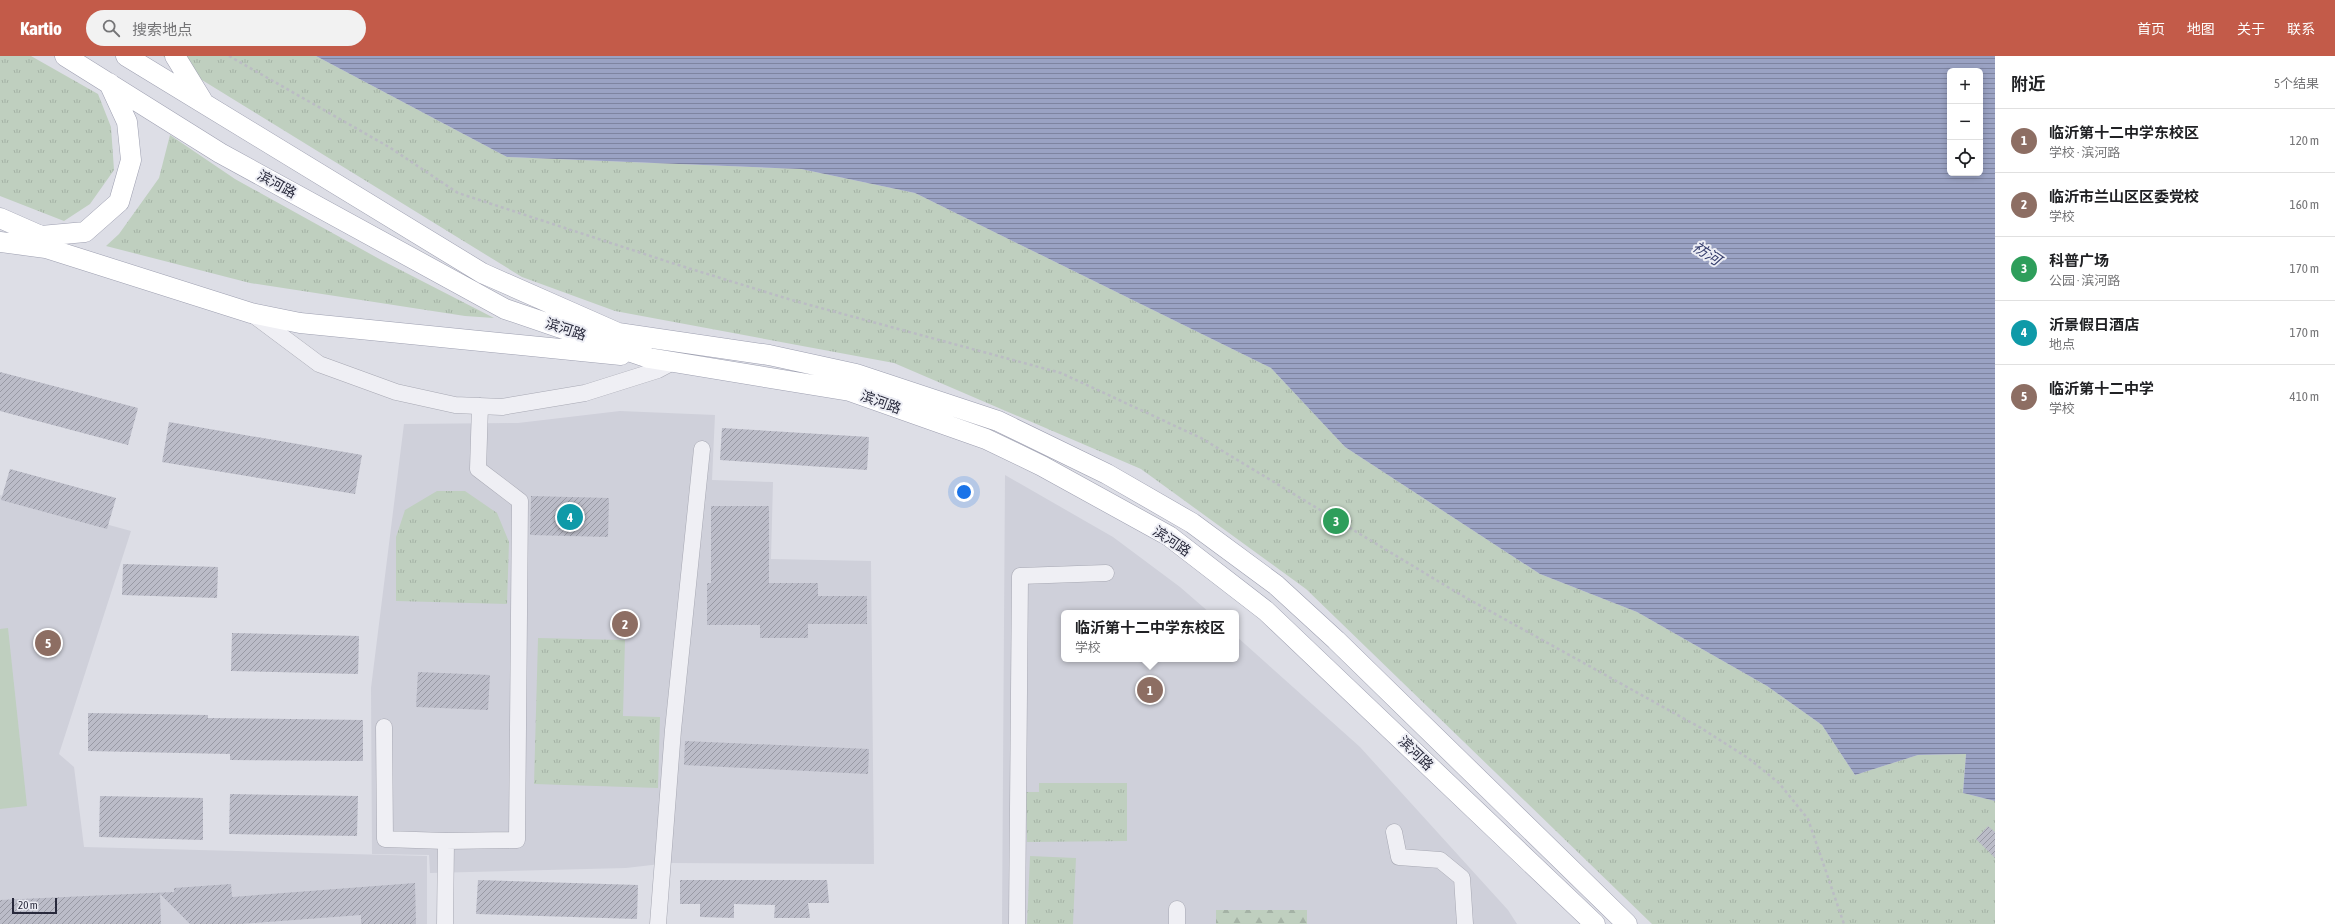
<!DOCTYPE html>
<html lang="zh">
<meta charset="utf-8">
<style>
:root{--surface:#fff;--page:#f2f2f2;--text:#202124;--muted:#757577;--line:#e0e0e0;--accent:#c35b49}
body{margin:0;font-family:"Asap Condensed","Noto Sans SC",sans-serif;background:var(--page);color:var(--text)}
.controls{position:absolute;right:12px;top:12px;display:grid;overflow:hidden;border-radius:6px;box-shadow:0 2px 6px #0003}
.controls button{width:36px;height:36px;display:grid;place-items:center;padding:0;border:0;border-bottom:1px solid var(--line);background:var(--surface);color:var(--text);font:20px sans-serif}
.scale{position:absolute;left:12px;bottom:10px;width:45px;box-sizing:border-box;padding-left:4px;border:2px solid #28293b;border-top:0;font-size:11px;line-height:14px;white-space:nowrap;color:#28293b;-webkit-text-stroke:3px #ecedf4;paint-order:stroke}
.you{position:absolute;left:964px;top:436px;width:14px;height:14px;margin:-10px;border:3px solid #fff;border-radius:50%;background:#1a73e8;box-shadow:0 0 0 6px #1a73e833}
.badge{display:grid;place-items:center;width:26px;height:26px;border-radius:50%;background:var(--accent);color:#fff;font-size:13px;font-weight:700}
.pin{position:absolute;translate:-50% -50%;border:2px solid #fff;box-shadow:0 1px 4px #0006}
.popup{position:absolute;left:1061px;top:554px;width:178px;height:52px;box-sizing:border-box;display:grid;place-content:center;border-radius:6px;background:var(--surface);filter:drop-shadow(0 1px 3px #0005);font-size:13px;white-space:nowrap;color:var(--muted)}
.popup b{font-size:15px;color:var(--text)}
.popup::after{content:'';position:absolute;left:50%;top:100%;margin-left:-8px;border:8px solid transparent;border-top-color:var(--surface)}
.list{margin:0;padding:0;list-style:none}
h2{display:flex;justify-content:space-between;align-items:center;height:52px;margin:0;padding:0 16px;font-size:17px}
h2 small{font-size:13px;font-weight:400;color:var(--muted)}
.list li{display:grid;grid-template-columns:26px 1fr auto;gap:12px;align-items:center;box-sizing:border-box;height:64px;padding:0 16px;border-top:1px solid var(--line)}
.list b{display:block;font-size:15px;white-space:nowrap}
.list p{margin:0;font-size:13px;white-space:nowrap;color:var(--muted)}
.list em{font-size:13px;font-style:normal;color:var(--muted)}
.icon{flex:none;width:22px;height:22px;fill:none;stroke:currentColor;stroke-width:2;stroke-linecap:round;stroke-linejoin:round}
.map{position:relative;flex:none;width:1995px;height:868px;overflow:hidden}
header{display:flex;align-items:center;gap:24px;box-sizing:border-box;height:56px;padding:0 20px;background:var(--accent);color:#fff}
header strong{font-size:19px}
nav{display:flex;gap:22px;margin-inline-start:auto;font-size:14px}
.search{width:280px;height:36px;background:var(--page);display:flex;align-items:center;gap:10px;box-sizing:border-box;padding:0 14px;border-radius:22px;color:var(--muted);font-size:15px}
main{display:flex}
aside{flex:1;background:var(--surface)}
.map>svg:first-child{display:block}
</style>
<header>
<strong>Kartio</strong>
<div class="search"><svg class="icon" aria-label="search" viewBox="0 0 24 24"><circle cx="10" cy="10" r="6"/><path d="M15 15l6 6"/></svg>搜索地点</div>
<nav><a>首页</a><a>地图</a><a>关于</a><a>联系</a></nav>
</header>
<main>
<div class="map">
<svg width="1995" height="868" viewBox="0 0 1995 868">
<defs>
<pattern id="grass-tufts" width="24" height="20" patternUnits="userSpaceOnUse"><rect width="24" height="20" fill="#bfcfbf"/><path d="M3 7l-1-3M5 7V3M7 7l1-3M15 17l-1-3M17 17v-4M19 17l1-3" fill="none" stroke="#a4b2a5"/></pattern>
<pattern id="forest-firs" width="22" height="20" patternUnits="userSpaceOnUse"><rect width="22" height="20" fill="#bfcfbf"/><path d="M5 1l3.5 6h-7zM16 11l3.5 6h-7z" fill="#a4b2a5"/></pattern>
<pattern id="water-rules" width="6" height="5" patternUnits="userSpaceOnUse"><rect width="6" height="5" fill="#9aa2c3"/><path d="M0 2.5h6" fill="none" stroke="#7e84a0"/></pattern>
<pattern id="building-hatch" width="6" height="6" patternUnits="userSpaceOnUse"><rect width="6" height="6" fill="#bbbcc8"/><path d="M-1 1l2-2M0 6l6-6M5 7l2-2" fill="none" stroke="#9899a4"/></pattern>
</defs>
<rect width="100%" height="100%" fill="#dddee6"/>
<!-- built -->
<path fill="#cfd0da" d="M620,355L715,359L712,424L773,426L771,503L871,505L874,808L669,807L626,812L430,817L429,799L372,798L371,632L404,368L518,367Z
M1005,419L1113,481L1180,531L1210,557H1064V603H1236V580L1360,691L1508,854L1517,868H1002Z
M0,439L131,475L59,698L74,711L84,791L427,800V868H0Z"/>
<!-- grass -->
<path fill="url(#grass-tufts)" d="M0,0H31L98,38L111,71L114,114L90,148L64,165L0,140Z
M163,0H316L507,101L801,113L915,137L1271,312L1345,391L1540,518L1637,556L1767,630L1822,669L1855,719L1918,699L1966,698L1963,737L1995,745V868H1652L1306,533L1141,413L894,307L615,255L522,221Z
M170,79L235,123L383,205L494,262L465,260L250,227L106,190L119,178L159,122Z
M437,435H465L497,457L509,486L507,548L396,545V481L405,454Z
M538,582L625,584L623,660L660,661L658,732L534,728Z
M1039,727H1127V785L1027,786L1026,736H1039Z
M1030,800L1076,802L1073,868H1027Z"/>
<!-- forest -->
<path fill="url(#forest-firs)" d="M1216,854H1307V868H1216Z"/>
<!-- pitch -->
<path fill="#bfcfbf" d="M8,572L27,750L0,753V573Z"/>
<!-- water -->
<path fill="url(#water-rules)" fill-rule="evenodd" d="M316,0H1995V745L1963,737L1966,698L1918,699L1855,719L1822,669L1767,630L1637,556L1540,518L1345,391L1271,312L915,137L801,113L507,101ZM1950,15H1980V117H1950Z"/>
<!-- building -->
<path fill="url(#building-hatch)" d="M0,316L138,352L128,389L0,355Z
M169,366L362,399L355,438L162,406Z
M722,372L869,381L867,414L720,404Z
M10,413L116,442L107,473L1,444Z
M531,440L609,442L608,481L530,479Z
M711,450H769V527H818V540H867V568H808V582H760V569H707V527H711Z
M123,508L218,511L217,542L122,539Z
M232,577L359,580L358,618L231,615Z
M418,616L490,619L488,654L416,651Z
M88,657L208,659V662L363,664V705L230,704V698L88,695Z
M685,685L869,693L868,718L684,709Z
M230,738L358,740L357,780L229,778Z
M100,740L203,742V784L99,781Z
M1988,770L1995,776V802L1976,783Z
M478,824L638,829L637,863L476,858Z
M680,824H827L829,847H808L810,862H774L775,849L734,848V862L700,861V848H680Z
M415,827L416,868H361V859L240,868H190L160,838L161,868H0V844L174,836V832L231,828L232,841Z"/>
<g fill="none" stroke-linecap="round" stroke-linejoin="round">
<defs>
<path id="minor" d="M252,258L319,308L396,336L455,349L502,351L585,337L658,314L673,306
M384,671L385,783L446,785L517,784L520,445L478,413L480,350
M1394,776L1399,801L1440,804L1462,822L1465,868
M1177,853V868
M445,868L446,785
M658,868L673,674L702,393
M1017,868L1020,520L1106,517"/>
<path id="major" d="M65,0L220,97L505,253L649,302L850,335L986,383L1042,410L1169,480L1266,555L1595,868
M126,0L482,217L618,277L769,299L856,318L998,365L1107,418L1192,467L1276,529L1336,584L1627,868
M175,0L202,44
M0,162L41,180L85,176L119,146L131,104L127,66L109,27
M0,186L46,192L251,257L300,267L621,299"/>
</defs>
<!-- minor casing -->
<use href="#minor" stroke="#a7a8b3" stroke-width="17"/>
<!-- major casing -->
<use href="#major" stroke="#9d9fb0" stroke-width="21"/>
<!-- path -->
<path stroke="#bbbcc4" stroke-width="2.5" stroke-dasharray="3 3" stroke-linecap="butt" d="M229,0L389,91L458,137L675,208L795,245L1061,317L1201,382L1461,539L1701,672L1748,702L1779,727L1808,763L1844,868"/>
<!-- minor -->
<use href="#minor" stroke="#efeff4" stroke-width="16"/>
<!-- major -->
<use href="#major" stroke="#fff" stroke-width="20"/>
</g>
<g text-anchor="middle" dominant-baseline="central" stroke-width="4" stroke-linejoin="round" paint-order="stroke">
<!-- street labels -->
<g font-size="14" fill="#28293b" stroke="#ecedf4">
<text transform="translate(277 128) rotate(29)">滨河路</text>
<text transform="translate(566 273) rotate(18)">滨河路</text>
<text transform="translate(881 346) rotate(20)">滨河路</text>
<text transform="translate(1172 485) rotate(34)">滨河路</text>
<text transform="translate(1416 697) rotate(44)">滨河路</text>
</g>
<!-- water labels -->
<g font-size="15" font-style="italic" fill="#353d6c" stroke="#ecedf4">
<text transform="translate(1707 197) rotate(34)">祊河</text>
</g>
</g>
</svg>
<div class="controls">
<button>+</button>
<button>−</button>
<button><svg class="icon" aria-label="locate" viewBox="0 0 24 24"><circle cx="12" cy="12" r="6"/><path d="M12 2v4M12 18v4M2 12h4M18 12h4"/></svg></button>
</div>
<div class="scale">20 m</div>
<div class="you"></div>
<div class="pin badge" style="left:1150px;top:634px;background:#8d6e63">1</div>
<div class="popup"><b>临沂第十二中学东校区</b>学校</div>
<div class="pin badge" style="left:625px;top:568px;background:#8d6e63">2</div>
<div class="pin badge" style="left:1336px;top:465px;background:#2e9e5b">3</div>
<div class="pin badge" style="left:570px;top:461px;background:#0f9aa8">4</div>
<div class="pin badge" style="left:48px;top:587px;background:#8d6e63">5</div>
</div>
<aside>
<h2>附近<small>5个结果</small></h2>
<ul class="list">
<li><span class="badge" style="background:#8d6e63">1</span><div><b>临沂第十二中学东校区</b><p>学校 · 滨河路</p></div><em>120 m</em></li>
<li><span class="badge" style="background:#8d6e63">2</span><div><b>临沂市兰山区区委党校</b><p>学校</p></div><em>160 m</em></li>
<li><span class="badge" style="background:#2e9e5b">3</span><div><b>科普广场</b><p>公园 · 滨河路</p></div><em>170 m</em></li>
<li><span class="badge" style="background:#0f9aa8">4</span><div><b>沂景假日酒店</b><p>地点</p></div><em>170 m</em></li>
<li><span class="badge" style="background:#8d6e63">5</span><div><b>临沂第十二中学</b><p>学校</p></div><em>410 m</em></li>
</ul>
</aside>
</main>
